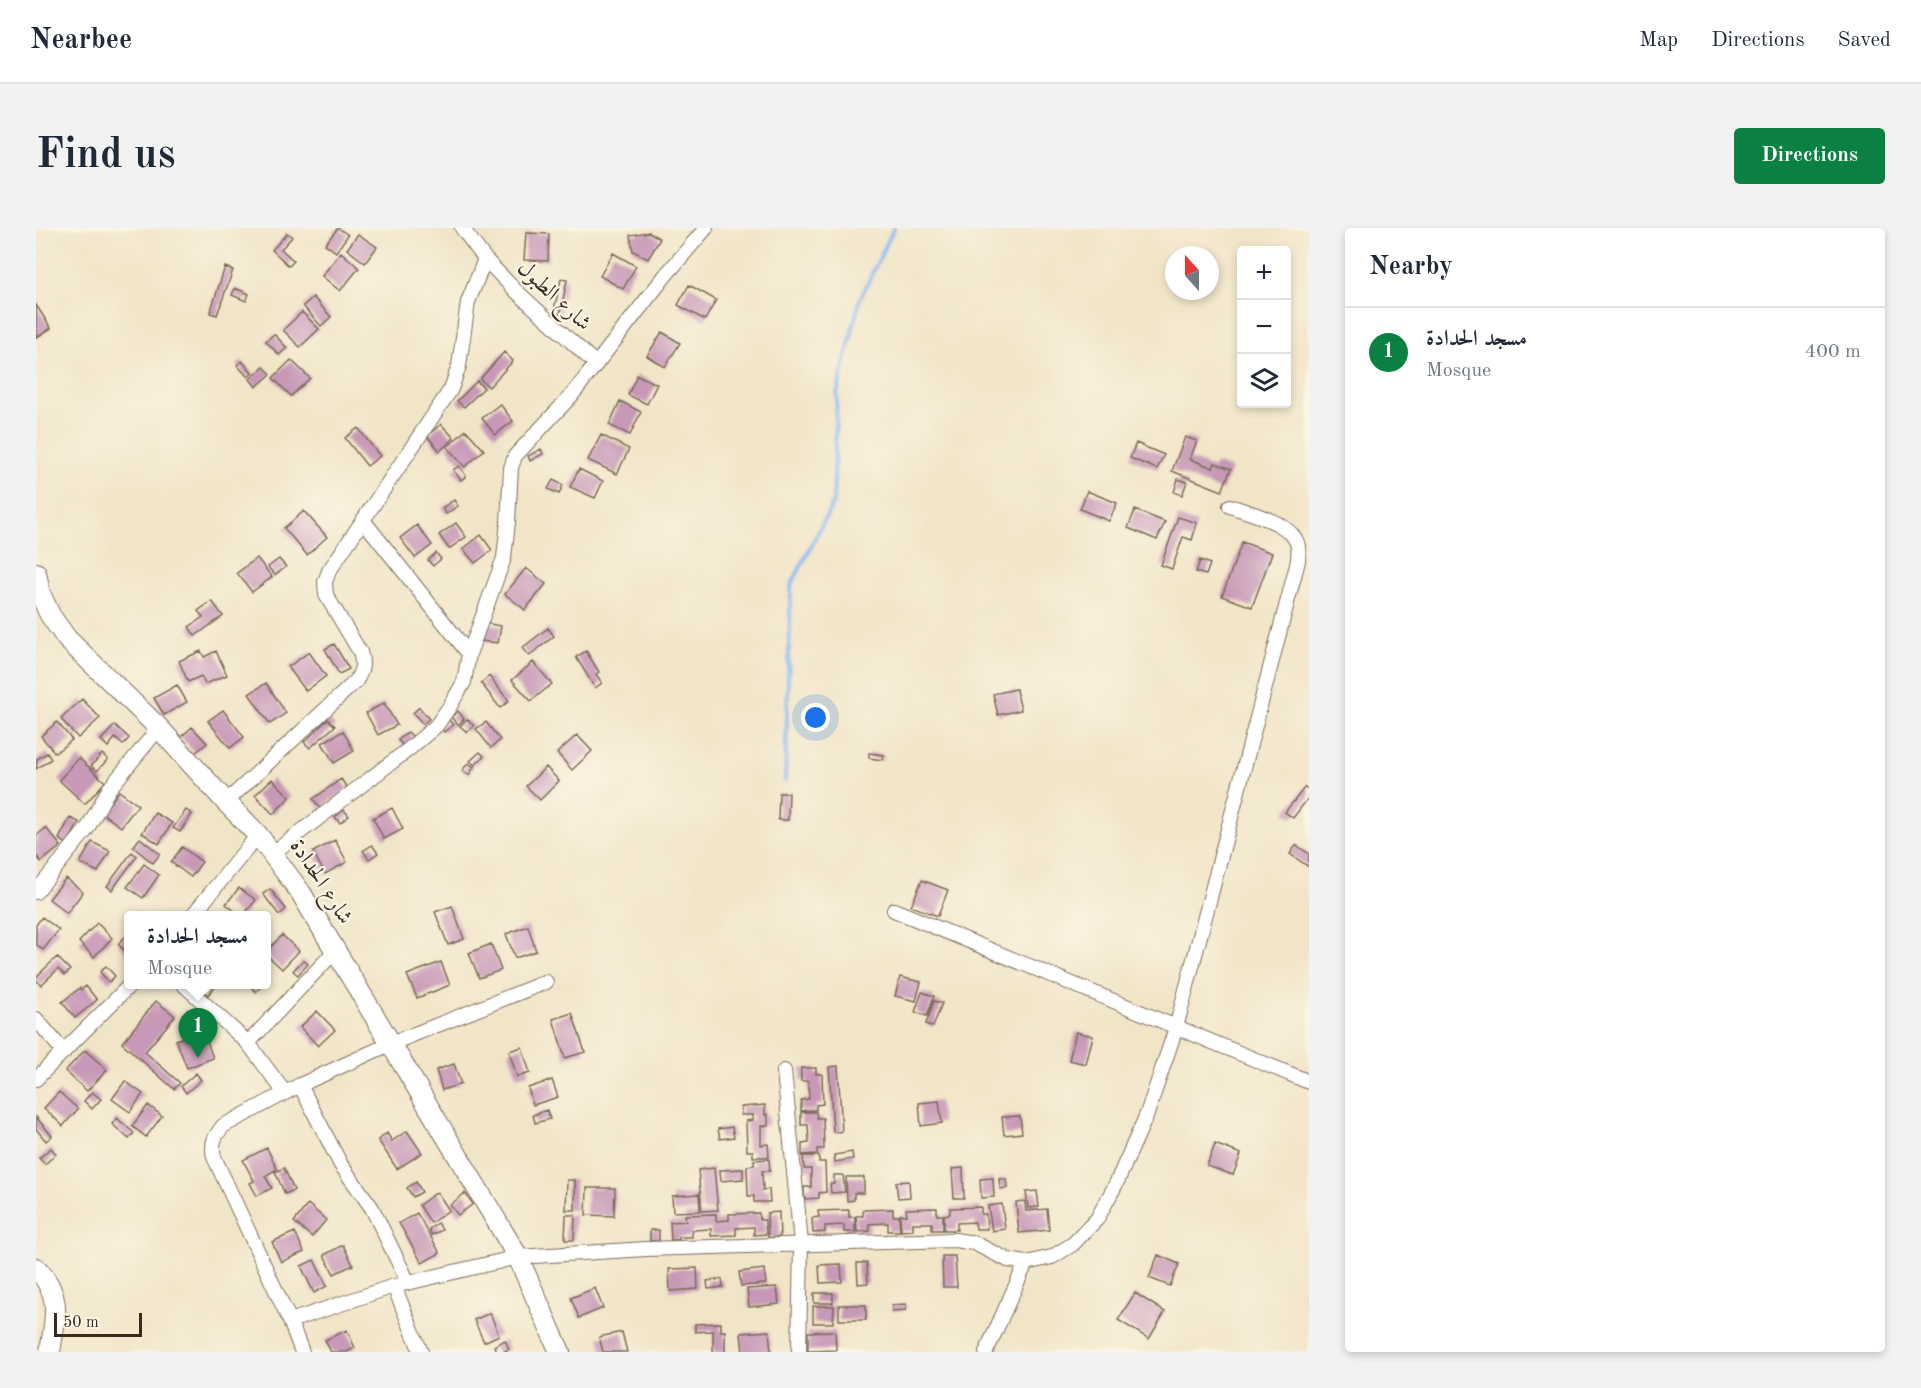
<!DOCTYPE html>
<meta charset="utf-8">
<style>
:root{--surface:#fff;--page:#f2f2f3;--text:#1f2937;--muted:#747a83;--line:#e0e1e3;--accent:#0b8043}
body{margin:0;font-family:"Old Standard TT",Amiri,serif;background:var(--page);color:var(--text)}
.controls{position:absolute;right:18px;top:18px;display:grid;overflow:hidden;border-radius:6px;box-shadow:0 3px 9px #0003}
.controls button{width:54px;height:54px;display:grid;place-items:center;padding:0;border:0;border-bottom:2px solid var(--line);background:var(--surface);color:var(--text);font:30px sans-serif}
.compass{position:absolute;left:1129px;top:18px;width:54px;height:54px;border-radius:50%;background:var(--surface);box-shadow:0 3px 9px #0003;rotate:339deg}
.scale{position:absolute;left:18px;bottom:15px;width:88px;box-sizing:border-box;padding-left:6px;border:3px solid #3b2a1e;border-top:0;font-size:16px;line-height:21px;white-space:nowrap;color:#3b2a1e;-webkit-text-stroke:4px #fcf5e5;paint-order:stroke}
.you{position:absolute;left:780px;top:490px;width:21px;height:21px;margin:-15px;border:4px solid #fff;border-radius:50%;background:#1a73e8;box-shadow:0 0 0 9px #1a73e833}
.badge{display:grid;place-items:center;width:39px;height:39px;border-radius:50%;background:var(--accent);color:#fff;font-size:20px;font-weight:700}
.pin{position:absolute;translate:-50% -50px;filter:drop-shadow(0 2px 3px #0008)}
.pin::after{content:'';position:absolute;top:32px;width:21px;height:18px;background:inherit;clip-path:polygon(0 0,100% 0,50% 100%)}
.popup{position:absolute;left:88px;top:683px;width:147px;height:78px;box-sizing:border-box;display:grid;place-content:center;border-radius:6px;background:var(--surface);filter:drop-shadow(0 2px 4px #0005);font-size:20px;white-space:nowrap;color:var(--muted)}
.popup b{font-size:22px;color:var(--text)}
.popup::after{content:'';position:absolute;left:50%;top:100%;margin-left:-12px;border:12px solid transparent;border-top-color:var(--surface)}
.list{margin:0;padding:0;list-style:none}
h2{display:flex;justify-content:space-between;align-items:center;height:78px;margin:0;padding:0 24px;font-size:26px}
h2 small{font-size:20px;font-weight:400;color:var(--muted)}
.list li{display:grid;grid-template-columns:39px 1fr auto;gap:18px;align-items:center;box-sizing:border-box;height:90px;padding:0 24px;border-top:2px solid var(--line)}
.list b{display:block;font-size:22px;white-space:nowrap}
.list p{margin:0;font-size:20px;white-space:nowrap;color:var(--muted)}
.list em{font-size:20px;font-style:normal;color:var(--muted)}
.icon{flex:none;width:33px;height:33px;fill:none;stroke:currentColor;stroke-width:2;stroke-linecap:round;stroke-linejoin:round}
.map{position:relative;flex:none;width:1273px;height:1124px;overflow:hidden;border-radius:6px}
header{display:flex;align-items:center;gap:36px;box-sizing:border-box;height:84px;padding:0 30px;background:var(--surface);border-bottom:2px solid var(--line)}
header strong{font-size:28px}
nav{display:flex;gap:33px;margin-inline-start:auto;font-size:21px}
.intro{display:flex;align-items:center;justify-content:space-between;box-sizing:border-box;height:144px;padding:0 36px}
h1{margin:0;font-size:42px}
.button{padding:15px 27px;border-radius:6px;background:var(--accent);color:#fff;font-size:21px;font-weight:700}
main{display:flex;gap:36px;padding:0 36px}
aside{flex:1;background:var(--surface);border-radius:6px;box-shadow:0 3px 9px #0003}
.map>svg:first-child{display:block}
</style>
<header>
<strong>Nearbee</strong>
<nav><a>Map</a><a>Directions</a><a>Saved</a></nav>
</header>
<div class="intro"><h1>Find us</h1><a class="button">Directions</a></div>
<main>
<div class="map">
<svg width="1273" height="1124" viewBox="0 0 1273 1124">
<rect width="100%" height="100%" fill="#fcf5e5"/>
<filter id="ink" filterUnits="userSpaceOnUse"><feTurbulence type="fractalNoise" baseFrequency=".0167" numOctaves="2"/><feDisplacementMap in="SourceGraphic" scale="12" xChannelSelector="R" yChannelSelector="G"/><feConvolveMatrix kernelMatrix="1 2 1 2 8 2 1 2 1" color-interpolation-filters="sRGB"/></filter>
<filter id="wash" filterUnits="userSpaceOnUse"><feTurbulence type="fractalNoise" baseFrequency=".008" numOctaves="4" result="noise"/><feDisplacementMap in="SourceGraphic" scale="24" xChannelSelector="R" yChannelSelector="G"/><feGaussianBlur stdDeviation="1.35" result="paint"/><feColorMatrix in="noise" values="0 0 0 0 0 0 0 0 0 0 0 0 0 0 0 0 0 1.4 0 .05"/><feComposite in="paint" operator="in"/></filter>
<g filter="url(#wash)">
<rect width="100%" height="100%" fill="#f1e5c7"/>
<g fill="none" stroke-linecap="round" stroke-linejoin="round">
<!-- stream -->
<path stroke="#86b5f1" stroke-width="4" d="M749,553L755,358L797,275L801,166L824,71L858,0"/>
</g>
<g id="blocks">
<!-- building -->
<path fill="#c798b7" d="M302,0L312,7L300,24L289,16Z
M613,4L624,11L612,31L597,23L594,7Z
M251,5L256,9L245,21L258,33L253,38L236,22Z
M490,5L513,6L512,33L488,32Z
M322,6L341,19L329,35L311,21Z
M305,24L323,40L304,63L286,48Z
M577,25L600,38L587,61L564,48Z
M189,39L197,42L181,87L174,85Z
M525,51L531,52L524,87L517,86Z
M653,57L680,72L669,92L642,77Z
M199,60L213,66L210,73L196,67Z
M277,69L295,89L285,98L267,78Z
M0,77L15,100L0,110Z
M266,84L283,101L264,119L247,102Z
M626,104L644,115L629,139L611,128Z
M238,106L251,120L243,127L230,113Z
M468,124L477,133L453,159L444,151Z
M255,132L274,150L255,168L237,150Z
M206,133L217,145L212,149L201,137Z
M228,139L235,146L220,159L214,151Z
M601,147L621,156L611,176L592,167Z
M441,153L448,160L428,179L421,173Z
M584,173L605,184L594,207L573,197Z
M464,176L477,193L459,207L446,190Z
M405,196L418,210L404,223L391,208Z
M322,200L344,228L331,238L309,210Z
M430,202L448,222L429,239L411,219Z
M565,207L593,221L581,246L552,232Z
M1149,209L1161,213L1154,231L1177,240L1179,235L1195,241L1186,263L1136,243Z
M1100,215L1128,227L1121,241L1094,230Z
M505,221L507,226L494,233L492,228Z
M423,238L430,248L425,252L417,242Z
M543,241L567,253L559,270L534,259Z
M1142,251L1151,254L1146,267L1138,264Z
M517,252L527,257L523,266L512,261Z
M1051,263L1081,275L1073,293L1044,281Z
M418,272L422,278L410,286L406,280Z
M1099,282L1129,294L1121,312L1092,300Z
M268,283L291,309L271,327L248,300Z
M1142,289L1161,295L1156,312L1147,309L1136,341L1125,337Z
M420,295L430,309L413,321L403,307Z
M381,297L396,317L379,330L364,310Z
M445,307L456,322L439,335L427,321Z
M1206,314L1236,325L1216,379L1186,368Z
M400,325L405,331L397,338L392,332Z
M221,330L236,349L216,364L201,345Z
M243,331L250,339L239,347L232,339Z
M1164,332L1174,336L1170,347L1160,344Z
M490,340L510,356L489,382L469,366Z
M176,373L187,388L159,408L153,399L167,389L162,383Z
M448,395L465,398L462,415L445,413Z
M512,400L518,408L493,428L486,420Z
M298,416L313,441L303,446L289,421Z
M165,423L168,429L180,423L191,447L169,456L165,448L152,454L143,433Z
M550,423L563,444L560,446L566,455L559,460L540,429Z
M273,424L290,448L270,463L252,439Z
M497,434L516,456L495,473L476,452Z
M453,448L473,473L464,480L445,455Z
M230,455L250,485L234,496L213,466Z
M141,457L151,474L128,487L118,470Z
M980,461L985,482L962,487L957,466Z
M46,471L64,490L42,510L25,491Z
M348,475L361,497L342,507L330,485Z
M383,479L393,491L387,496L377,485Z
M187,482L208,509L194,520L172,493Z
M422,483L428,491L422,497L415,489Z
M292,491L299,498L274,520L268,514Z
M431,491L438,498L431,504L424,498Z
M413,492L417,497L408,504L404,499Z
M21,494L36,512L19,525L5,508Z
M450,494L464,512L455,520L440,501Z
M79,497L93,510L87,517L79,510L72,519L65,512Z
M156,499L171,515L159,525L145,509Z
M307,503L318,523L298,535L286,515Z
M372,504L379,511L369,520L362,512Z
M541,507L556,523L536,542L521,525Z
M444,524L448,528L439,537L434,533Z
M11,525L15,531L0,541L1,531Z
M833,525L848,527L847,532L833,530Z
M66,526L72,531L61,543L55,538Z
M43,530L69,554L49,576L23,552Z
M432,535L438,539L433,547L426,543Z
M510,539L523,553L504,572L490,558Z
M236,551L254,569L237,586L219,567Z
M305,551L312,561L284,580L277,571Z
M1269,559L1273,562V569L1257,590L1249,584Z
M83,563L102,577L85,599L66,585Z
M743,565H753L752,592H742Z
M356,580L367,601L348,611L337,590Z
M150,582L156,586L144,604L137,600Z
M308,582L313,588L304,595L299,589Z
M119,585L136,595L123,616L106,605Z
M34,590L43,594L31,616L23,611Z
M10,600L25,618L5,634L0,627V608Z
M104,610L124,626L117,635L97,619Z
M299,612L311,634L289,646L277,624Z
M56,614L74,623L62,644L44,635Z
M336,617L342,625L333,631L327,623Z
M1260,617L1273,626V639L1254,626Z
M146,619L166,634L155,649L135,634Z
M96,624L101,628L76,662L71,658Z
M108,636L123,647L107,670L91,659Z
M30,650L47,664L31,685L13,671Z
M886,652L912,662L902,688L875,678Z
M203,660L220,672L207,688H205L190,676Z
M234,661L250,681L243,687L227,666Z
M416,678L428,711L412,717L399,684Z
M6,689L23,702L7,722L0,716V697Z
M61,695L76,710L58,729L43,714Z
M492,698L500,723L479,730L470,706Z
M246,707L263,723L246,741L231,727V723Z
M90,708L93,711V727L82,716Z
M455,716L465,742L443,750L433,725Z
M21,729L34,742L29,747L22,741L5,757L0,752V749Z
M267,732L272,736L262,747L257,743Z
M405,734L414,757L381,770L371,747Z
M70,738L79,748L73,754L64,744Z
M864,749L885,754L880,773L859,768Z
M171,756H181L172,767L166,762Z
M212,756H227L220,764Z
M50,758L61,772L39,790L26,774L44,760L45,762Z
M886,764L898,768L891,788L879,784Z
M120,773L139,788L109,824L144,855L138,861L86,815Z
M898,773L906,775L897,799L890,796Z
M281,783L299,802L282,818L264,799Z
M536,785L549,824L529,830L517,791Z
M167,802L177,830L151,840L140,812Z
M1040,804L1057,808L1050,836L1033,832Z
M486,819L494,845L481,849L473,823Z
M49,822L71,842L51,863L29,843Z
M418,836L425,856L406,862L400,842Z
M802,838L806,904H797L793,839Z
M765,840H780V846H786L787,876L780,877V882L765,883V872L773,871L772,853H765Z
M160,845L165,852L150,865L145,858Z
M516,852L522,869L497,877L492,860Z
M89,853L107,866L94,884L76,871Z
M23,864L42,881L27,898L8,880Z
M56,864L65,871L56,881L48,873Z
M903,873L906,895L885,898L883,875Z
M112,877L126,888L110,909L96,898Z
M729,877V887L732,886V898H725V917L732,916L733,929H717V923H711L710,893L717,892V887H705V879Z
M511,882L514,891L499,895L497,887Z
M765,884H780L781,890H787L788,921H781V926L766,927V916L773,915L772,897H765Z
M984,888L986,905L968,907L966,889Z
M0,889L16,908L10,913L0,901Z
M81,890L98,905L93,911L76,896Z
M696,899L698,909L684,911L682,901Z
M371,903L386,925L361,941L342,912L351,905L356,913Z
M1179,916L1205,926L1197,947L1171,938Z
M15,920L20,926L9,936L3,930Z
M231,920L241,941L229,948L236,960L221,968L214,955L218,953L207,932Z
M816,924L817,931L799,934L798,927Z
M767,928H783V934H789L790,964L783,965V970L768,971V959H775V941H768Z
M733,931L734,943H726L727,962L733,961L734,974H718V968H712L711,938L718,937V932Z
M248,940L258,962L249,966L239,944Z
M678,940L682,982L666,983L662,942Z
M927,940L928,970H918L916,941Z
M707,941V951L685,953L684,942Z
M798,947H807L809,964L795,965L794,956H798Z
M810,949H828V965H818V972L811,973Z
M957,950L958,969L945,970L944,951Z
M963,951H970L971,960L964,961Z
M531,952H539V982H530Z
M873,953L874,969L862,970L860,954Z
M380,954L386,964L377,969L371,960Z
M551,960H579L578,988L550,987Z
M1001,963L1003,979L992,980L990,964Z
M401,964L413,982L395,995L383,977Z
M429,965L437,976L422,987L414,977Z
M663,966L664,983L637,984L636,968Z
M989,973L990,983L1011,981L1013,1002L983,1005L980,974Z
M272,976L290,992L276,1009L258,994Z
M966,976L969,1001L956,1003L952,978Z
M945,979V986H950L951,1001H940L939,994L921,995V1002H908V987L914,986V980Z
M901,980V987H907V1002H896V995H877V1002L865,1003L864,987H871L870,981Z
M857,981V988H863L864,1003H852V995L833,996L834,1003L821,1004L820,988H827V982Z
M813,982V989H819V1004H808V997L789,998V1004L777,1005L776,990L783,989L782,983Z
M743,984L744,1009L732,1010L731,985Z
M381,985L404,1025L386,1035L363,995Z
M723,985L724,992H729L730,1006L718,1007V999L700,1000V1007L675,1008V1001L656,1002V1009H643V1012H635L634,994L650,993L649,987L680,986V993L693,992V986Z
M530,987H539L538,1012H529Z
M402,995L406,1002L396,1007L393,1001Z
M614,1002H623V1013H614Z
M259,1004L268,1024L245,1034L236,1014Z
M307,1017L317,1037L298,1046L288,1027Z
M1122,1027L1143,1036L1134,1058L1113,1050Z
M906,1028H919L921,1059H907Z
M278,1032L291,1058L278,1065L265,1038Z
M821,1035H831L832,1055L822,1056Z
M805,1036L806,1054L784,1055L783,1037Z
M661,1040L662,1061L634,1063L633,1041Z
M728,1041L730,1056L705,1058L703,1044Z
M686,1051L687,1059L672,1061L671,1053Z
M741,1059L743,1076L713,1079L711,1061Z
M559,1060L567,1080L543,1090L535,1070Z
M778,1065H797V1075H778Z
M1099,1065L1129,1084L1113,1111L1082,1092Z
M870,1076V1082L856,1083V1077Z
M803,1077H830V1092H803Z
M777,1078H798L797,1095H777Z
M454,1085L463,1107L448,1114L438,1092Z
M685,1095V1103H689V1124H677V1103L659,1104V1096Z
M311,1102L319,1120L311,1124H295L289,1112Z
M733,1103L735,1124H707L705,1105Z
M799,1103L800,1122L772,1123V1104Z
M586,1104L591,1124H567L563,1109Z
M469,1112L473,1121L467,1124H461L458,1118Z"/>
</g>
</g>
<g filter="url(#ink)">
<use href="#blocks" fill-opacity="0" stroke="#7b6b59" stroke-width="1.5"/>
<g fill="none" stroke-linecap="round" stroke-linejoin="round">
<defs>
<path id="street" d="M426,0L449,31L479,62L560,136
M327,292L433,426
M190,574L320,453C326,443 328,436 324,424L290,367L289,354L293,343L415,161L423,138L432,74L449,31
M237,625L373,521L400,498L414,478L428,454L433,426L468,330L472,294L475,240L479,228L536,167L629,48L670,0
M0,664L51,601L73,561L123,500
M858,682L1273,854
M156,688L222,607
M147,756L212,815L249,865
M0,791L28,824
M212,815L300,722
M748,843L765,1015L763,1124
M0,851L95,756
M264,857L305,937L336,980L372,1054
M358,1058L385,1124
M254,1093L358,1058L482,1029L610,1021L919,1012L938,1015L972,1032L990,1035L1016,1029L1037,1016L1061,991L1080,956L1111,886L1140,800L1262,333C1262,329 1263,323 1262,319C1259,295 1213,285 1194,278
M266,1124L254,1093L178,929C175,916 178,909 187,898L264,857L356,815L510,754
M950,1124L990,1035"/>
<path id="secondary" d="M0,345L4,365L14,387L31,411L123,500L190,574L222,607L265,665L482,1029L524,1124
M0,1040C27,1067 19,1090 14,1124"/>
</defs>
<!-- street casing -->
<use href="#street" stroke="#7b6b59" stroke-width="16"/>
<!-- secondary casing -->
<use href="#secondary" stroke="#7b6b59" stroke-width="22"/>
<!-- street -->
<use href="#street" stroke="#fff" stroke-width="14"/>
<!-- secondary -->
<use href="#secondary" stroke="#fff" stroke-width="20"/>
</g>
</g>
<g text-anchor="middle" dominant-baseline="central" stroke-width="4.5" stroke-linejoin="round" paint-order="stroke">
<!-- street labels -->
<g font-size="22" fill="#3b2a1e" stroke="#fcf5e5">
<text transform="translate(518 68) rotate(43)">شارع الطبول</text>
<text transform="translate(285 654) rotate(57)">شارع الحدادة</text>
</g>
</g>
</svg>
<div class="controls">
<button>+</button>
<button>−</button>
<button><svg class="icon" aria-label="layers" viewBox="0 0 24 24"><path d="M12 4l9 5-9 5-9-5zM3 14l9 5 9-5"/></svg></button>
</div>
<svg class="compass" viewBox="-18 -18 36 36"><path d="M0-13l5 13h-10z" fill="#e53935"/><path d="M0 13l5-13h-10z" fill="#747a83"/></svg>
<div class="scale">50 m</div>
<div class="you"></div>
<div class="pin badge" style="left:162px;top:830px">1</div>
<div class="popup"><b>مسجد الحدادة</b>Mosque</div>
</div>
<aside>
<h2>Nearby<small></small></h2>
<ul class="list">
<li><span class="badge">1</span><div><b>مسجد الحدادة</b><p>Mosque</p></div><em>400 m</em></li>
</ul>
</aside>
</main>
